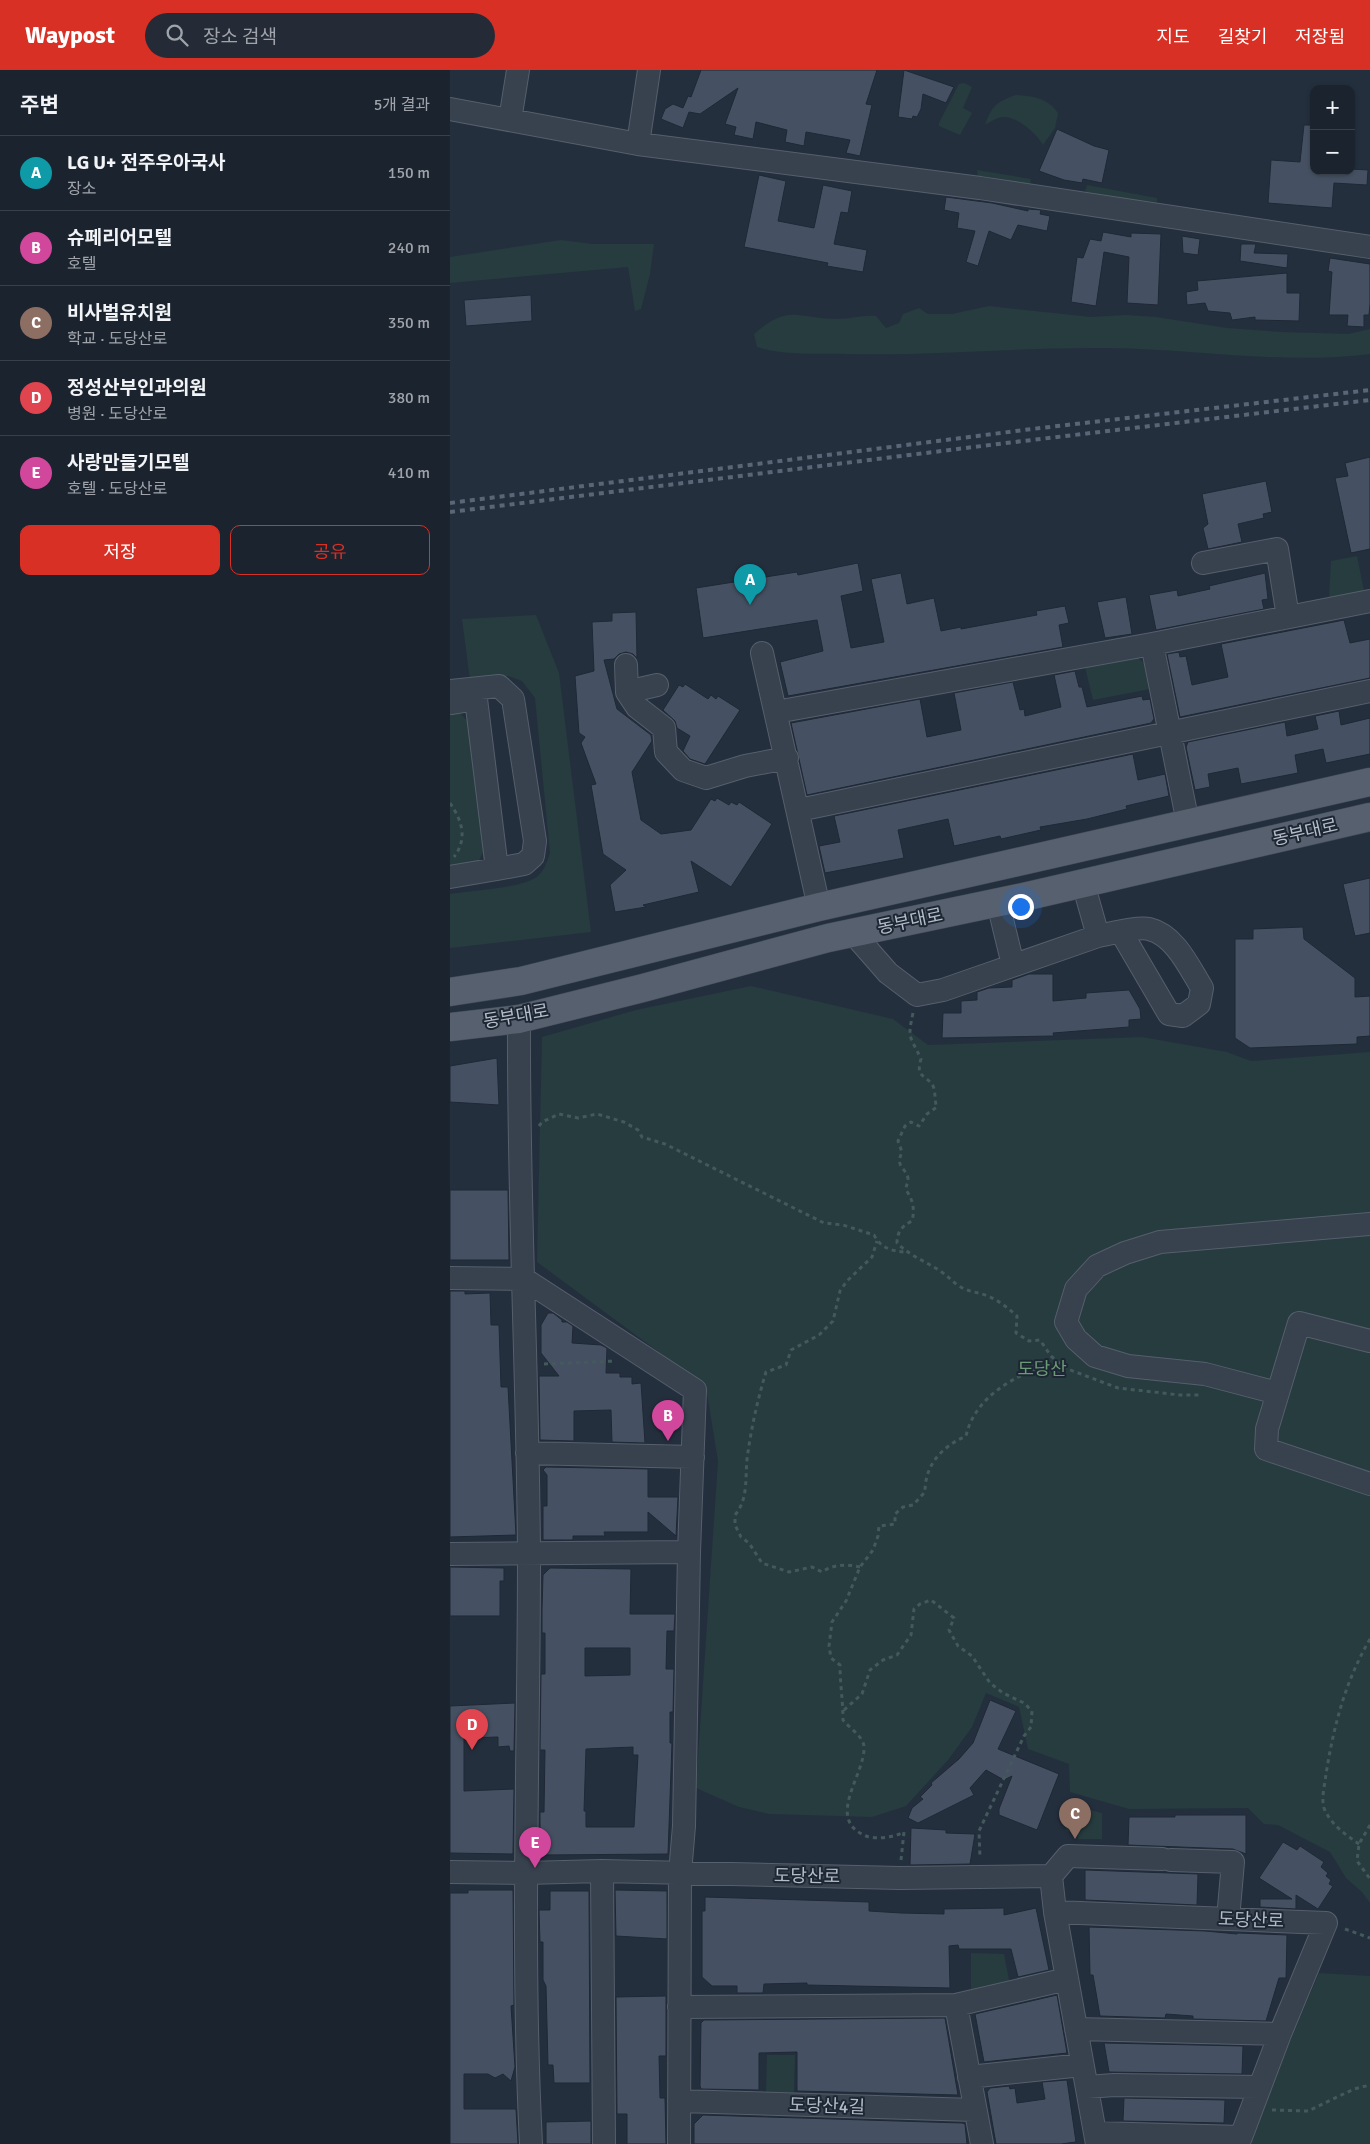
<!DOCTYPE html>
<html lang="ko">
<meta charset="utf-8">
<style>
:root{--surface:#1b232e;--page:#242b36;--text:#f1f3f6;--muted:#a0a4aa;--line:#39404a;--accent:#d93025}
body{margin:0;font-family:Signika,"Noto Sans KR",sans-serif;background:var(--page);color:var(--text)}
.controls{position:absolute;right:15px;top:15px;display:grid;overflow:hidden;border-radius:10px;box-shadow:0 1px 4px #0004}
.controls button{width:45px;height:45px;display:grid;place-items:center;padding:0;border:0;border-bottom:1px solid var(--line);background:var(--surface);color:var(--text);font:25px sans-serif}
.you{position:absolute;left:570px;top:836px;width:18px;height:18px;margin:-12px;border:4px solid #fff;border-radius:50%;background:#1a73e8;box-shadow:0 0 0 8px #1a73e833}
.badge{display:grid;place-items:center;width:32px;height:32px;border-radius:50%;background:var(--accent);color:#fff;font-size:16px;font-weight:700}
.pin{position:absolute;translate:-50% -41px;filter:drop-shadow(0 1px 2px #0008)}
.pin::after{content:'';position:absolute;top:26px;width:18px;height:15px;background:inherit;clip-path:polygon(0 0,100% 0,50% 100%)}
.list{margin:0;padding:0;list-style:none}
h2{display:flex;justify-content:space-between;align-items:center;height:65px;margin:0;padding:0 20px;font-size:21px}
h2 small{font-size:16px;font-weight:400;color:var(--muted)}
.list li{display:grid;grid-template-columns:32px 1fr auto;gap:15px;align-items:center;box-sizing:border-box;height:75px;padding:0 20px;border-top:1px solid var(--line)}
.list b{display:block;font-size:19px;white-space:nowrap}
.list p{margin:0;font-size:16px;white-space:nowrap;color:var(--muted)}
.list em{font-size:16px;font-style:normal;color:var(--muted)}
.actions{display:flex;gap:10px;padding:15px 20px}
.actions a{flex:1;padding:11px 0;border:1px solid var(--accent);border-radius:10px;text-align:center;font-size:18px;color:var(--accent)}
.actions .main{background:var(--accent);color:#fff}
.icon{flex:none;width:28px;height:28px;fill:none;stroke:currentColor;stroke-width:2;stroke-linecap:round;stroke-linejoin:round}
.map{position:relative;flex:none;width:920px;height:2074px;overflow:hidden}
header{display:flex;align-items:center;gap:30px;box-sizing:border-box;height:70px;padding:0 25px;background:var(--accent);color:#fff}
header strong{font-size:24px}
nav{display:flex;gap:28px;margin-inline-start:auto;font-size:18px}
.search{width:350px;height:45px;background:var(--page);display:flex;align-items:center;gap:12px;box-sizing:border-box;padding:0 18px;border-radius:28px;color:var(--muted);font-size:19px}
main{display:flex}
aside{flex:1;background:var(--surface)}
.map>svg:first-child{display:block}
</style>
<header>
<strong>Waypost</strong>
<div class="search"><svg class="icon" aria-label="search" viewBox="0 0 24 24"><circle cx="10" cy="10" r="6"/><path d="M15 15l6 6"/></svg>장소 검색</div>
<nav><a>지도</a><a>길찾기</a><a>저장됨</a></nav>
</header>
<main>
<aside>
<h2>주변<small>5개 결과</small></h2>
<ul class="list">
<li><span class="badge" style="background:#0f9aa8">A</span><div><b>LG U+ 전주우아국사</b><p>장소</p></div><em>150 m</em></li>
<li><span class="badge" style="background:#d1479c">B</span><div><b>슈페리어모텔</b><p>호텔</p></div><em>240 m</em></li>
<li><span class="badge" style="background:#8d6e63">C</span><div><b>비사벌유치원</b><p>학교 · 도당산로</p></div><em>350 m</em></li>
<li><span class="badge" style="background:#e0444e">D</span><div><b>정성산부인과의원</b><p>병원 · 도당산로</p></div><em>380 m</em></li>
<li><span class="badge" style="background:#d1479c">E</span><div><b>사랑만들기모텔</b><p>호텔 · 도당산로</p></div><em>410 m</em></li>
</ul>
<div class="actions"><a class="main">저장</a><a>공유</a></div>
</aside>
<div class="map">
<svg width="920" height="2074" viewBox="0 0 920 2074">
<rect width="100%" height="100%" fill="#242f3e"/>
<!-- green -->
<path fill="#263c3f" d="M514,13L522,17L513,38L522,43L510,65L489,56V53L509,14Z
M566,25C583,26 598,28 608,43L605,58L593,75C587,64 568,47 554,47C547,47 540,52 535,55C542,36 546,32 566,25Z
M527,100L581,109L580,115L528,107Z
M637,115L707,128V132L637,125L635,122Z
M111,170L143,174H204L200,204L191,239L185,241L178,197L0,213V187Z
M539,236L641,247L676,245L706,247L777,258L832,262L899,264L920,259V284C835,295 744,279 659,278C571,277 484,286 397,284C367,283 335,286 307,277L304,264C340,233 347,249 387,249C401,249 411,245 426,246L436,258L449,253L453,244L469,238L478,244H502Z
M907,486L914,521L879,528L881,491Z
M86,545L109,603L141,862L0,878V824C20,821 74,818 88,806C95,800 97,791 100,783L85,628L72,611L58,606L20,610L12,549Z
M683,583L695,594L700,619L643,630L634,593Z
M0,641L9,642L20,654L33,782L27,795L0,799Z
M301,916L443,949L478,975L692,967L777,982L801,991L920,982V1833L912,1822L896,1808L880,1782L828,1755L814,1754L798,1738L679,1739L620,1722L619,1694L578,1679L569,1637L536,1623L522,1657L498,1690L456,1736L422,1747L319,1744L289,1737L246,1718L268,1391L256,1317L87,1192L92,967L186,940Z
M619,1735L652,1743V1769H628V1764L616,1761V1745Z
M521,1883L554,1884L560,1915L521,1920Z
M869,1903L920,1906V2074H796Z
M317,1985H345L344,2023L316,2022Z"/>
<!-- building -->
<path fill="#455162" stroke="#1f2835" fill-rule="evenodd" d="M251,0H427L416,34L422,35L410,86L396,83L400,70L356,62L354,76L335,72L337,60L306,52L303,69L284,65L286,57L275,54L288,18L250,44L239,42L233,58L211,49L215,39L223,34L233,38L238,26L241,27Z
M454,0L504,17L496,33L473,24L471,39L467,47L463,46L462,49L448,47Z
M854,55H864V101H901V99L918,100L917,115L884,113L882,138L818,133L821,90L850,92Z
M607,59L644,76L659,80L652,113L633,109L632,113L614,110L589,101Z
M309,105L336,111L328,151L364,158L373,115L402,121L398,143L391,142L384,174L417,180L413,202L377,196L378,193L294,177Z
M496,127L542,133L578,141V139L591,140L590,144L600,146L597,161L568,155L561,170L539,161L528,196L516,192L525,161L507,158L509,143L494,140Z
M653,162L681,167V163L711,164L708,235L677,233L679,187L654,182L646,236L621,232L627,187L633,188L640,169L651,171Z
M732,166L750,169L748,185L733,183Z
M791,174H806L804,183L838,184L837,198L790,191Z
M880,188L920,194V234L919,245H914V257L897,256L898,245H879L882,202L878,201Z
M837,203V223H850L849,251L805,250V247L782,250L780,243L758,241L755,233L737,235L736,222L748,220L747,211Z
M81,225L82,251L16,256L14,230Z
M920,387V479L901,483L885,408L898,406L895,393Z
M816,411L822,442L813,444L814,448L788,454L792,472L758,479L753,458L758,454L752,424Z
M408,493L413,521L391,526L401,578L434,572L421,509L451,503L457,534L484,528L491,561L511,557V559L587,545L586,541L615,536L619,553L609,555L613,577L338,626L330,592L373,581L367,550L253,568L246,518L347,502L348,505Z
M815,503L818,529L812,530L814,539L706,560L699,525L727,520L728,526L760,519L759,516Z
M676,527L682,564L655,568L647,532Z
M186,542L187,588L183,584L176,582L169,584L164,589L154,590L167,639L201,665L202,671L182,702L191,750L211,764L241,760L261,729L265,731L267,728L279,735L281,732L287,735L289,732L322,754L281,817L241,791L249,822L193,835L196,837L165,842L160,815L176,800L153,784L141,715L146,714L131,673L135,667L129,663L125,606L144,601L142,552L162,551V543Z
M894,550L900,573L920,569V608L730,647L717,584L729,582L730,587L736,586L742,615L778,607L771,574Z
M625,601L629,617H632L637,637L692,626L693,630L700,629L704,649L701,653L357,725L341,653L470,629L477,667L511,660L504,623L563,612L570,640L574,639L575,646L611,637L604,605Z
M235,614L258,629L261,625L266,629L268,626L290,640L255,694L240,689L233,681L240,666L227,658L225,651L213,640L229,615L233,617Z
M889,641L891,655L920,648V684L876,693L873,679L845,685L848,703L791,714L788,698L758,704L760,717L745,720L736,677L738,672L835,652L837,666L868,659L865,646Z
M683,684L688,710L715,704L719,726L676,736L677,739L637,749L590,757L591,760L551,769L550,766L504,776L498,749L448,760L454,788L375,803L369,776L390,772L384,746Z
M920,808V863L905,866L893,814Z
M853,857L854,869L905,908V927L920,926V966L907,967V974L800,978L785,968V869H803V859Z
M579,904H603V931L636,928V923L679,920L690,939L691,949L679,950V957L603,963L604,966L492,968L493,943H511V931L527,930V922L539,918L562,917V910Z
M47,988L49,1035L0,1032V996Z
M0,1120H58L59,1190H0Z
M0,1221H15V1224L40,1223L41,1255H49L51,1317H58L66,1465L0,1467Z
M98,1243H103L112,1250V1252H117L123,1256L122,1273L151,1275L157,1278L156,1303H170V1307H182V1314L191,1313L195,1373L162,1372L161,1340L124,1341V1371L90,1370L89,1306H109L91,1283V1255Z
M96,1397L198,1399V1427H228L226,1466L198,1442V1462H154L155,1466H123V1470H93V1436H97V1405L93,1400Z
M0,1497L54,1498V1511H50V1546H0Z
M100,1498L181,1499L180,1544H225L224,1561H217L216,1599H224L223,1642H220V1673H222L218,1784L90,1785V1742H94L95,1680H90L91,1604H95V1563H92V1540L93,1505ZM135,1578H180V1605L135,1606ZM183,1677V1685H188L184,1757H136V1741H134L136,1679Z
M540,1630L566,1641L548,1679L609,1704L587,1760L549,1745V1739L562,1706L554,1710L536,1700L520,1718L524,1725L468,1753L458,1748L462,1738L473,1729L470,1727L482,1715L481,1713L509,1689L523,1673Z
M65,1633L64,1681H60L59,1676L48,1677V1667L14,1668V1721L64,1719L63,1784L0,1783V1636Z
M725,1745H796V1784L783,1779L678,1775L679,1747H725Z
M461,1758L496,1760V1763L525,1764L520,1794L460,1795Z
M833,1772L847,1780L850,1776L874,1792L871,1797L878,1803L876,1806L881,1810L879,1814L883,1816L868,1839L846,1825V1839L810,1837V1829H842L809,1808Z
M635,1800L748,1804L747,1835L635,1830Z
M18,1820H63L64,1935L61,1936L65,1997L61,2011L53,2004L45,2008L38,2004H14V2039H66L68,2074H0V1823H18Z
M165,1820L217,1821V1869L166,1866Z
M100,1821H139L140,2013H104L103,1995H98L96,1916L93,1910V1872H90L89,1840H100Z
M255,1827L419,1832V1841L451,1843L494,1844V1839L554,1838V1845L586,1838L599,1900L568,1907L561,1879H509L508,1875L499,1876L500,1918L357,1915V1913L314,1914L313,1923H287V1916H262L252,1907V1841H255Z
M639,1857L755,1861L787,1864L788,1863L837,1865L836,1908H829L816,1951L743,1949V1946L716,1944L715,1948L650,1946L643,1905H640Z
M607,1925L617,1983L534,1992L525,1944Z
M216,1926V1986H209L210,2028H215L216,2074H177V2044H167L166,1927Z
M495,1948L508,2025L347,2021V1982L309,1983V2020L251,2019L250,2016L251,1953L254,1950Z
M654,1973L793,1976L792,2004L659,2002Z
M617,2010L626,2072L611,2074H546L537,2022L540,2018L559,2016L560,2019L565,2018L567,2033L595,2029L592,2012Z
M674,2028L775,2030L774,2053L673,2051Z
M253,2045L512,2053L515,2054L517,2074H244V2054Z
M141,2051V2074H96V2052Z"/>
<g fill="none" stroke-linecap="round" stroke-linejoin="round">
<defs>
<path id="minor" d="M0,39L188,74L530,118L920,177
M60,50L68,0
M188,74L199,0
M753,493L827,479L838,547
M702,574L738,753
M312,583L369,837
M176,595L177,622L187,637L214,658L216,682L233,700L256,708L295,696L337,688
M0,621L49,616L63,629L85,771L83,786L74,794L47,799
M177,622L207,615
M326,642L702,574L920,531
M349,740L920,621
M0,807L47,799L26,629L2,633
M633,813L648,866
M548,833L563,895
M403,863L438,903L467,925L493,920L648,866C659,864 689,856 699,859C725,865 739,897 752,918L749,934L733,946L719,944L671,862
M69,949C68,1128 78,1307 79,1486C79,1682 71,1878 81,2074
M0,1208L74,1209L245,1320L239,1482L234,1756L230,1803L229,2074
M920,1271L849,1253L817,1359L816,1379L920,1414
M827,1323L755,1304L678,1296L645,1286L626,1269L616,1252L626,1219L647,1196L675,1183L710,1172L920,1154
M77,1383L243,1387
M0,1484L239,1482
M721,1790L783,1792L778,1849
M152,1801L154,2074
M0,1802L76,1803L152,1801L450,1808L601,1806
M601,1806L605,1842L647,2074
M601,1806L618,1786L712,1789
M605,1842L876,1853L830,1964L791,2067L645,2063
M506,1935L532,2074
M229,1937L506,1935L617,1909
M626,1959L830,1964
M519,2007L632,1995
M637,2017L664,2015L810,2017
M229,2031L525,2040"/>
<path id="major" d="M0,922L71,911L369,837L920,712
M0,957L69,949L193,918L378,868L578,826L920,747"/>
</defs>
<!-- minor casing -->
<use href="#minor" stroke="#565f6c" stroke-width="24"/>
<!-- major casing -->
<use href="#major" stroke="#414a57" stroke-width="29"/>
<!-- path -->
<path stroke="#44595c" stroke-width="3" stroke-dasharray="4 4" stroke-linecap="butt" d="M0,733C12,751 18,768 4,787
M463,943C457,970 460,965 471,989C465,1008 476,1004 483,1016C486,1022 484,1031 487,1037L477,1044L469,1056L461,1052L455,1056L448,1071L452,1082C445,1098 455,1096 458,1108C458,1113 456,1115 456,1120C463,1130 465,1139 462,1151C452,1156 447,1162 447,1173C461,1187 478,1192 493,1203C499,1207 503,1212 509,1216C518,1222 528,1222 538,1226C549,1231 557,1237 567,1246L566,1263L579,1271L590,1270L601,1286L615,1298L668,1318L730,1325H751
M89,1056L92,1052L109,1044L128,1048L147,1044L174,1052L188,1060L192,1067L215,1074L374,1153L393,1155L424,1165C431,1178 441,1181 455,1182
M94,1294L165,1291
M410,1497C397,1494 384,1494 372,1502L362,1497L339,1502L312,1493L299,1473L291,1467L285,1455V1445C300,1427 294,1404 298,1382C302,1355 308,1328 316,1302L336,1295L341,1280L369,1265L383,1251L390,1221L397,1211L422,1187L427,1171
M394,1640L412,1624L420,1600L433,1590L447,1585L461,1565L464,1539L470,1534L481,1530L504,1548L499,1560L508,1576L522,1586L540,1613L553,1623L574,1633L582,1641L581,1657L574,1666L529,1761L530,1788
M920,1755L909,1774L907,1791L920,1809
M909,1774C895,1764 881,1755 874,1738C871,1728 875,1714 876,1704C884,1655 895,1612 920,1569
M451,1790L454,1762C445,1767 426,1770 416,1766C374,1749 416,1704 414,1676C412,1665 399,1658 393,1650C393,1631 390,1614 390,1595L381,1588L379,1576L382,1552L396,1531L410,1497L423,1480L428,1466L429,1456L445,1454V1444L453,1437L463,1435L475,1422C475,1394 492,1377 516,1366C525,1325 569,1303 606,1292
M895,1859L920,1868
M822,2040L858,2041L904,2019L920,2015"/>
<!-- minor -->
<use href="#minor" stroke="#38414e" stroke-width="22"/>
<!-- major -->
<use href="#major" stroke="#56606e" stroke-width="28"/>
<!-- rail -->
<path stroke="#5a6575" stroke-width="4" stroke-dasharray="5 5" stroke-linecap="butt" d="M0,433L582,359L920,320
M0,442L548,374L920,330"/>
</g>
<g text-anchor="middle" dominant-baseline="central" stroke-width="4" stroke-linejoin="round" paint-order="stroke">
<!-- street labels -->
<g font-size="18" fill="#b4bcc9" stroke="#1d2633">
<text transform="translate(855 762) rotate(-13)">동부대로</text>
<text transform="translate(460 851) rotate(-12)">동부대로</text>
<text transform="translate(66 946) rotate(-10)">동부대로</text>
<text transform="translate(357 1806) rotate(1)">도당산로</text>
<text transform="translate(801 1850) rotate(2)">도당산로</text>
<text transform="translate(377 2036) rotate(2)">도당산4길</text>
</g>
<!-- park labels -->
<g font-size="18" fill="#6b9a76" stroke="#1d2633">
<text x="592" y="1299">도당산</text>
</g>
</g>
</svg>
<div class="controls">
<button>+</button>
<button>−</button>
</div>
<div class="you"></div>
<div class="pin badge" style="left:300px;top:535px;background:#0f9aa8">A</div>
<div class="pin badge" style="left:218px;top:1371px;background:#d1479c">B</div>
<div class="pin badge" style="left:625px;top:1769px;background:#8d6e63">C</div>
<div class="pin badge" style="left:22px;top:1680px;background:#e0444e">D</div>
<div class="pin badge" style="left:85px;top:1798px;background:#d1479c">E</div>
</div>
</main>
